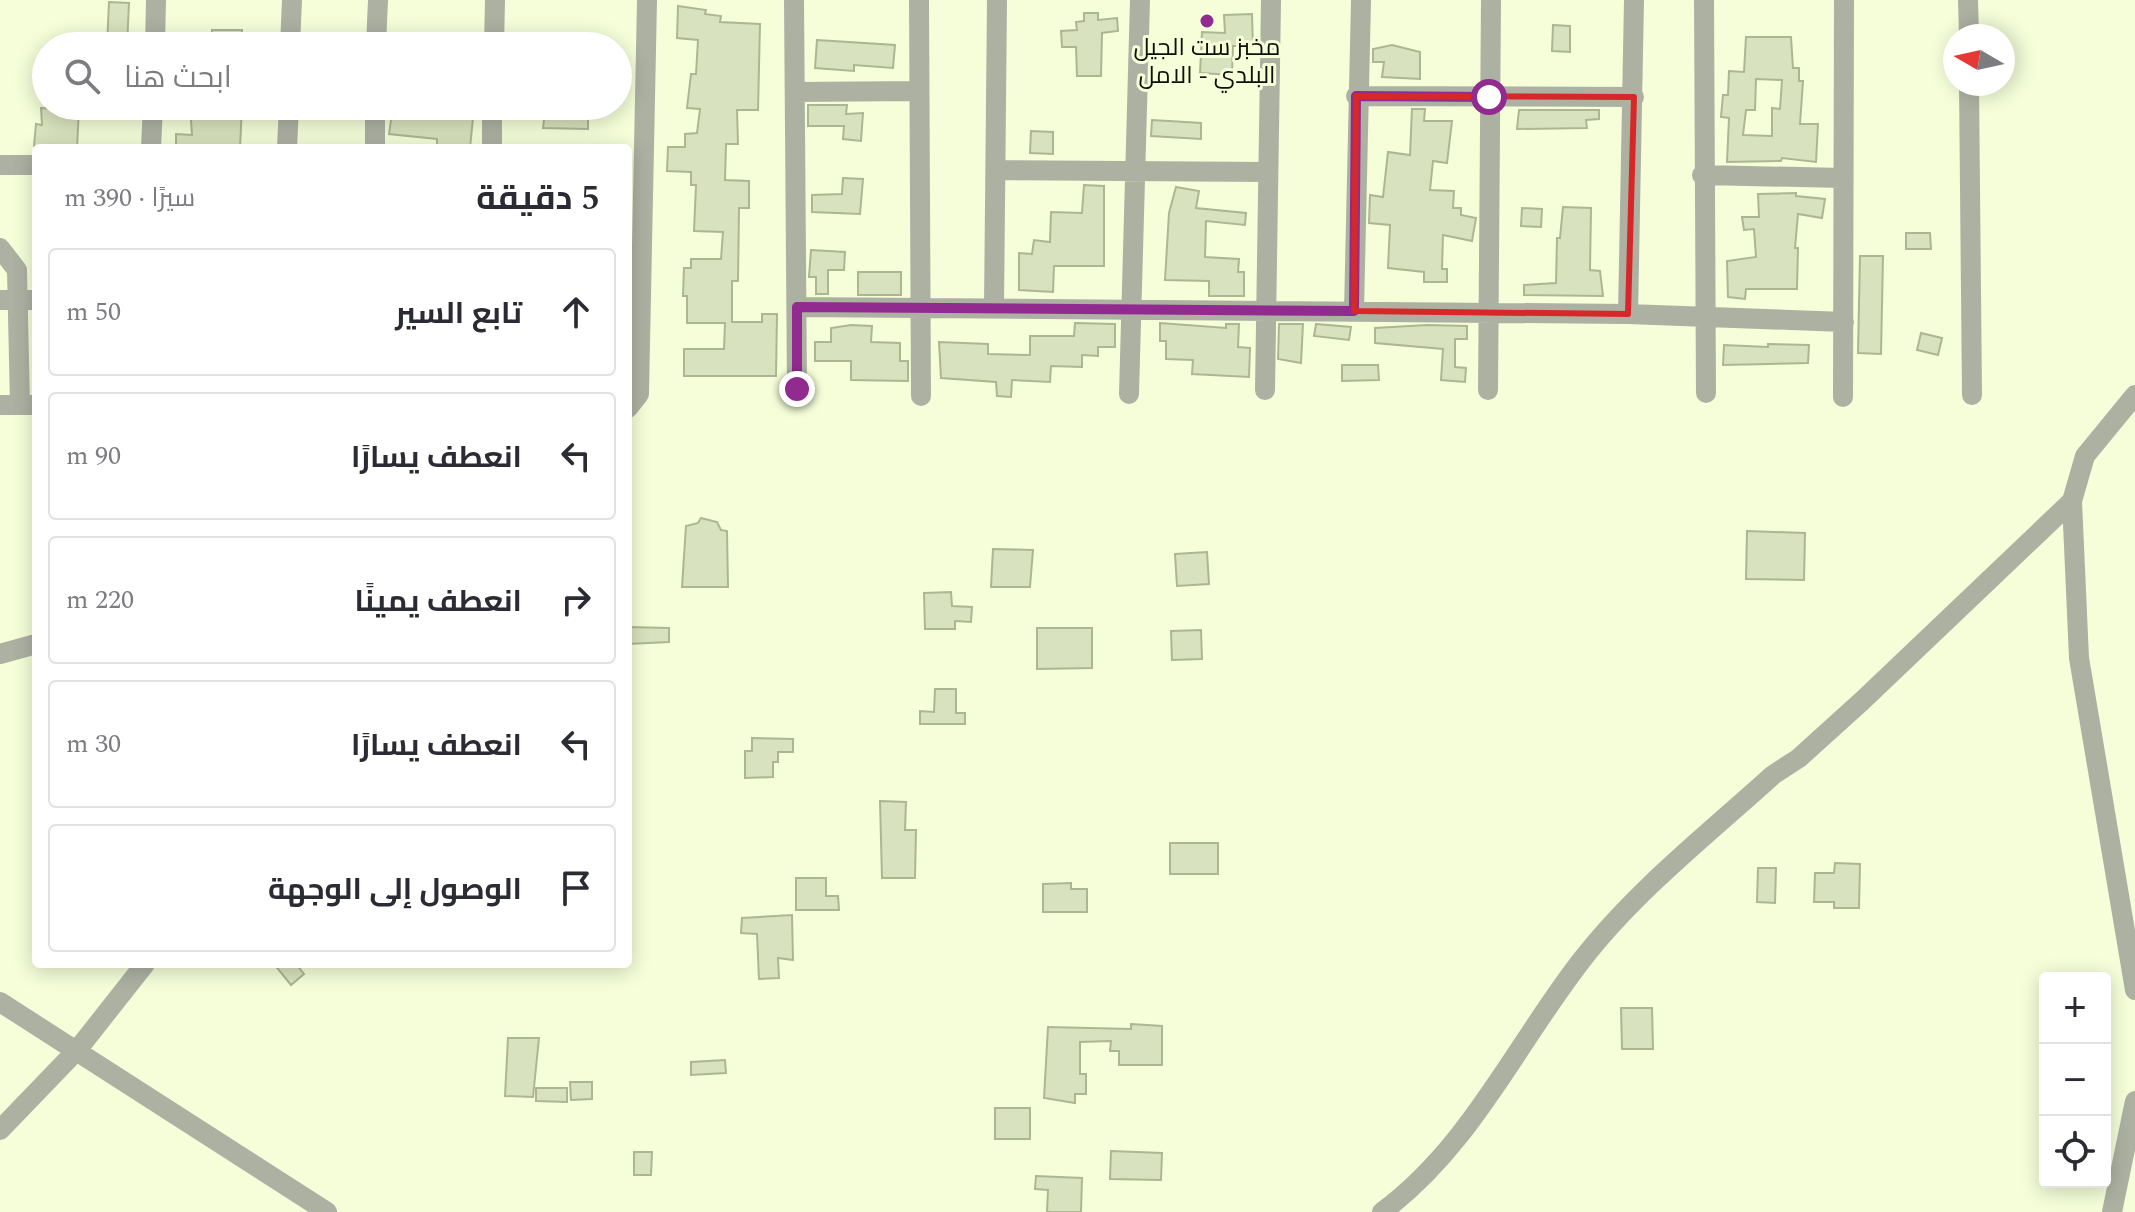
<!DOCTYPE html>
<html lang="ar">
<meta charset="utf-8">
<style>
:root{--surface:#fff;--page:#f2f2f3;--text:#2b2b33;--muted:#7c7c81;--line:#e1e1e2}
body{margin:0;font-family:Spectral,Cairo,serif;background:var(--page);color:var(--text);direction:rtl}
.controls{position:absolute;right:24px;bottom:24px;display:grid;overflow:hidden;border-radius:8px;box-shadow:0 4px 20px #0003}
.controls button{width:72px;height:72px;display:grid;place-items:center;padding:0;border:0;border-bottom:2px solid var(--line);background:var(--surface);color:var(--text);font:40px sans-serif}
.compass{position:absolute;left:1943px;top:24px;width:72px;height:72px;border-radius:50%;background:var(--surface);box-shadow:0 4px 20px #0003;rotate:279deg}
.stop{position:absolute;width:24px;height:24px;margin:-18px;border:6px solid #922b90;border-radius:50%;background:#fff}
.stop.end{background:#922b90;border-color:#fff;box-shadow:0 2px 8px #0008}
.list{margin:0;padding:0;list-style:none}
h2{display:flex;justify-content:space-between;align-items:center;height:104px;margin:0;padding:0 32px;font-size:34px}
h2 small{font-size:26px;font-weight:400;color:var(--muted)}
.list li{display:grid;grid-template-columns:52px 1fr auto;gap:24px;align-items:center;box-sizing:border-box;height:128px;margin:0 16px 16px;padding:0 16px;border:2px solid var(--line);border-radius:8px}
.list b{display:block;font-size:30px;white-space:nowrap}
.list em{font-size:26px;font-style:normal;color:var(--muted)}
.icon{flex:none;width:44px;height:44px;fill:none;stroke:currentColor;stroke-width:2;stroke-linecap:round;stroke-linejoin:round}
.map{position:relative;flex:none;width:2135px;height:1212px;overflow:hidden;direction:ltr}
.search{position:absolute;background:var(--surface);box-shadow:0 4px 20px #0003;left:32px;top:32px;width:600px;height:88px;display:flex;align-items:center;gap:20px;box-sizing:border-box;padding:0 28px;border-radius:44px;color:var(--muted);font-size:30px}
.panel{position:absolute;background:var(--surface);box-shadow:0 4px 20px #0003;left:32px;top:144px;width:600px;height:824px;border-radius:8px;direction:rtl}
.map>svg:first-child{display:block}
</style>
<div class="map">
<svg width="2135" height="1212" viewBox="0 0 2135 1212">
<rect width="100%" height="100%" fill="#f5fed9"/>
<!-- building -->
<path fill="#d9e2be" stroke="#adb693" stroke-width="2" fill-rule="evenodd" d="M109,2L129,3L127,46H107Z
M678,6L706,10L705,14L721,16L720,22L760,24L758,110H737L738,144H726L725,180L749,181V208H739L738,281H732V322H762V314H777L776,376H684V349H724L725,323H687V296H683L684,268H691V259H721L723,232L694,231L696,185H691V172L667,171L668,147H685V134L697,133L700,109L687,108L691,74H696L698,40L677,38Z
M1084,13H1098V20L1117,18L1118,31L1102,33L1101,76H1077L1076,47H1062L1061,31L1077,30L1076,22L1084,21Z
M1252,14L1253,46H1233L1232,75L1200,73L1202,32L1225,33L1224,15Z
M1553,25L1570,26V52L1552,51Z
M212,30H242V46H212Z
M1746,37H1791L1793,68H1799V81H1803L1800,124H1818L1816,162L1782,158L1781,161L1727,162L1729,118L1721,117L1723,95H1728L1729,71L1744,72ZM1756,79L1782,80L1780,109L1772,108V136L1743,135L1746,110H1755Z
M817,40L895,45L893,68L854,65V71L815,68Z
M1392,45L1420,52V79L1382,77L1384,62H1373V49Z
M808,105H847L846,114L863,113L861,141L843,139L844,126H808Z
M190,106H242L240,148H176V134L192,135Z
M393,106H436L435,116L473,118L470,148H437V139L389,134Z
M562,106L588,107V129L543,128L545,112L561,113Z
M41,108L79,109L77,148L34,146L36,124L42,125Z
M1412,109H1425L1424,121H1452L1447,163L1433,161L1430,190L1454,191L1453,208H1461V215L1476,218L1472,241L1443,235L1442,269H1447V282H1424V272L1388,268L1390,225L1369,223L1370,195L1383,197L1388,152L1410,155Z
M1519,110H1599V119L1586,120L1587,128L1517,129Z
M1152,120L1201,123V139L1151,136Z
M1031,131L1053,132V154L1030,153Z
M843,178L863,179L860,214L812,212V195L842,194Z
M1084,185L1104,186V266H1054L1053,292L1019,290V253L1032,254L1034,240L1050,242L1051,212L1082,213Z
M1176,187L1199,191L1196,208L1246,213L1245,225L1206,221L1205,257L1239,259L1238,272H1244V296H1209V281L1165,280L1169,213Z
M1796,193V196L1825,199L1822,218L1798,214L1795,248H1798L1797,289H1746L1745,299L1728,297L1727,261L1756,257L1754,229L1744,230L1742,217H1759L1758,194Z
M1563,207L1591,208L1590,270L1600,271L1603,296L1524,295V285L1556,283L1557,238H1560Z
M1522,208L1542,209L1541,227L1521,226Z
M1906,233H1930L1931,249H1906Z
M811,250L845,252L844,270H828V294H816V277H809Z
M1860,256H1883L1881,354L1858,353Z
M858,272H901V295H858Z
M1075,323L1115,324V347H1098V356L1082,355V367L1051,366L1050,382L1012,380L1011,397L997,396L996,382L941,378L939,342L988,344V354L1030,355V336H1074Z
M1160,323L1226,328V324H1239L1238,347L1250,348L1249,377L1192,374L1193,360L1166,359V341H1160Z
M1279,324H1303L1301,363L1278,359Z
M1316,324L1351,327L1349,340L1314,336Z
M851,325L872,326L871,342L900,343V361H908V381L851,380V361H815V342H831V328Z
M1427,325L1467,326V339H1455V367L1466,368L1465,382L1441,380L1443,349L1375,343V328Z
M1921,333L1942,338L1938,355L1917,350Z
M1768,344L1809,345L1808,363L1723,365L1724,345L1768,347Z
M1342,365H1378L1379,380L1342,381Z
M701,518L717,522L721,530L727,531L728,587H682L686,526L698,523Z
M1747,531L1805,533L1804,580L1746,579Z
M993,549L1033,550L1030,587H991Z
M1207,552L1209,584L1177,586L1175,554Z
M951,592L952,606L972,607L971,622L955,621V629H925L924,593Z
M628,627L669,628V642L628,644Z
M1037,628H1092V668L1037,669Z
M1201,630L1202,659L1172,660L1171,631Z
M935,689H956V713H965V724H920V711L934,712Z
M752,738L793,739V752H778V762H773V777L745,778V751H752Z
M880,801L906,802L905,830H916L915,878H882Z
M1170,843H1218V874H1170Z
M1835,863L1860,864L1859,908H1834V902H1814L1815,873H1834Z
M1758,868H1776L1775,903L1757,902Z
M796,878H826V896H838L839,910H796Z
M1071,883V889H1087V912H1043V884Z
M792,915L793,960L778,958L779,978L759,979L757,934L741,933L742,918Z
M274,964H296L304,974L291,985Z
M1621,1008H1652L1653,1049H1622Z
M1131,1024L1162,1026V1065H1119V1051H1110L1111,1041L1080,1042V1074H1086V1094H1075V1103L1044,1098L1048,1027L1131,1029Z
M508,1038H539L533,1097L505,1096Z
M725,1060L726,1073L691,1075V1062Z
M570,1082H592V1099L571,1100Z
M536,1088H567V1102L536,1101Z
M995,1108H1030V1139H995Z
M1111,1151L1162,1153L1161,1180L1110,1179Z
M634,1152H652L651,1175H634Z
M1036,1176L1082,1178L1081,1212H1047L1048,1190L1035,1189Z"/>
<g fill="none" stroke-linecap="round" stroke-linejoin="round">
<!-- minor -->
<path stroke="#adb1a2" stroke-width="20" d="M794,0L797,389
M919,0L921,396
M1704,0L1706,393
M1968,0L1969,36
M155,46L156,0
M290,46L292,0
M376,46L378,0
M494,46L495,0
M1969,84L1972,395
M795,92L919,91
M1356,96L1634,97
M375,106V148
M492,106V148
M151,148L153,106
M287,148L289,106
M0,165H36
M996,170L1267,172
M1702,175L1843,178
M0,248L17,270L20,405
M0,300H36
M797,307L1628,314L1844,322
M994,307L997,0
M1354,311L1361,0
M1628,314L1634,0
M1265,390L1271,0
M1488,390L1491,0
M1129,394L1140,0
M2135,395L2085,456L2072,501L2079,658L2135,990
M1843,397L1844,0
M0,405H36
M628,408L639,394L647,0
M0,654L36,644
M0,1002L327,1212
M0,1130L78,1049L145,964
M1382,1212C1470,1147 1515,1046 1581,961C1635,891 1708,834 1773,775L1799,758L1862,701L2072,501
M2112,1212L2135,1101"/>
</g>
<g fill="none" stroke-linecap="round" stroke-linejoin="round">
<!-- route -->
<path stroke="#922b90" stroke-width="10" d="M797,389V307L1354,311L1356,96L1489,97"/>
</g>
<!-- marked area -->
<path fill="none" stroke="#d62828" stroke-width="6" stroke-linejoin="round" d="M1356,96L1634,97L1628,314L1354,311Z"/>
<!-- markers -->
<circle fill="#922b90" stroke="#f5fed9" stroke-width="3" cx="1207" cy="21" r="8"/>
<g text-anchor="middle" dominant-baseline="central" stroke-width="6" stroke-linejoin="round" paint-order="stroke">
<!-- poi labels -->
<g font-size="24" fill="#0c0f04" stroke="#f5fed9">
<text x="1207" y="48">مخبز ست الجيل<tspan x="1207" dy="28">البلدي - الامل</tspan></text>
</g>
</g>
</svg>
<div class="controls">
<button>+</button>
<button>−</button>
<button><svg class="icon" aria-label="locate" viewBox="0 0 24 24"><circle cx="12" cy="12" r="6"/><path d="M12 2v4M12 18v4M2 12h4M18 12h4"/></svg></button>
</div>
<svg class="compass" viewBox="-18 -18 36 36"><path d="M0-13l5 13h-10z" fill="#e53935"/><path d="M0 13l5-13h-10z" fill="#7c7c81"/></svg>
<div class="stop" style="left:1489px;top:97px"></div>
<div class="stop end" style="left:797px;top:389px"></div>
<div class="search"><svg class="icon" aria-label="search" viewBox="0 0 24 24"><circle cx="10" cy="10" r="6"/><path d="M15 15l6 6"/></svg>ابحث هنا</div>
<section class="panel">
<h2>5 دقيقة<small>سيرًا · 390 m</small></h2>
<ul class="list">
<li><svg class="icon" aria-label="ahead" viewBox="0 0 24 24"><path d="M12 20V5M6 11l6-6 6 6"/></svg><div><b>تابع السير</b></div><em>50 m</em></li>
<li><svg class="icon" aria-label="left" viewBox="0 0 24 24"><path d="M17 20v-9H6M10 6l-5 5 5 5"/></svg><div><b>انعطف يسارًا</b></div><em>90 m</em></li>
<li><svg class="icon" aria-label="right" viewBox="0 0 24 24"><path d="M7 20v-9h11M14 6l5 5-5 5"/></svg><div><b>انعطف يمينًا</b></div><em>220 m</em></li>
<li><svg class="icon" aria-label="left" viewBox="0 0 24 24"><path d="M17 20v-9H6M10 6l-5 5 5 5"/></svg><div><b>انعطف يسارًا</b></div><em>30 m</em></li>
<li><svg class="icon" aria-label="arrive" viewBox="0 0 24 24"><path d="M6 21V4h12l-3 4 3 4H6"/></svg><div><b>الوصول إلى الوجهة</b></div></li>
</ul>
</section>
</div>
